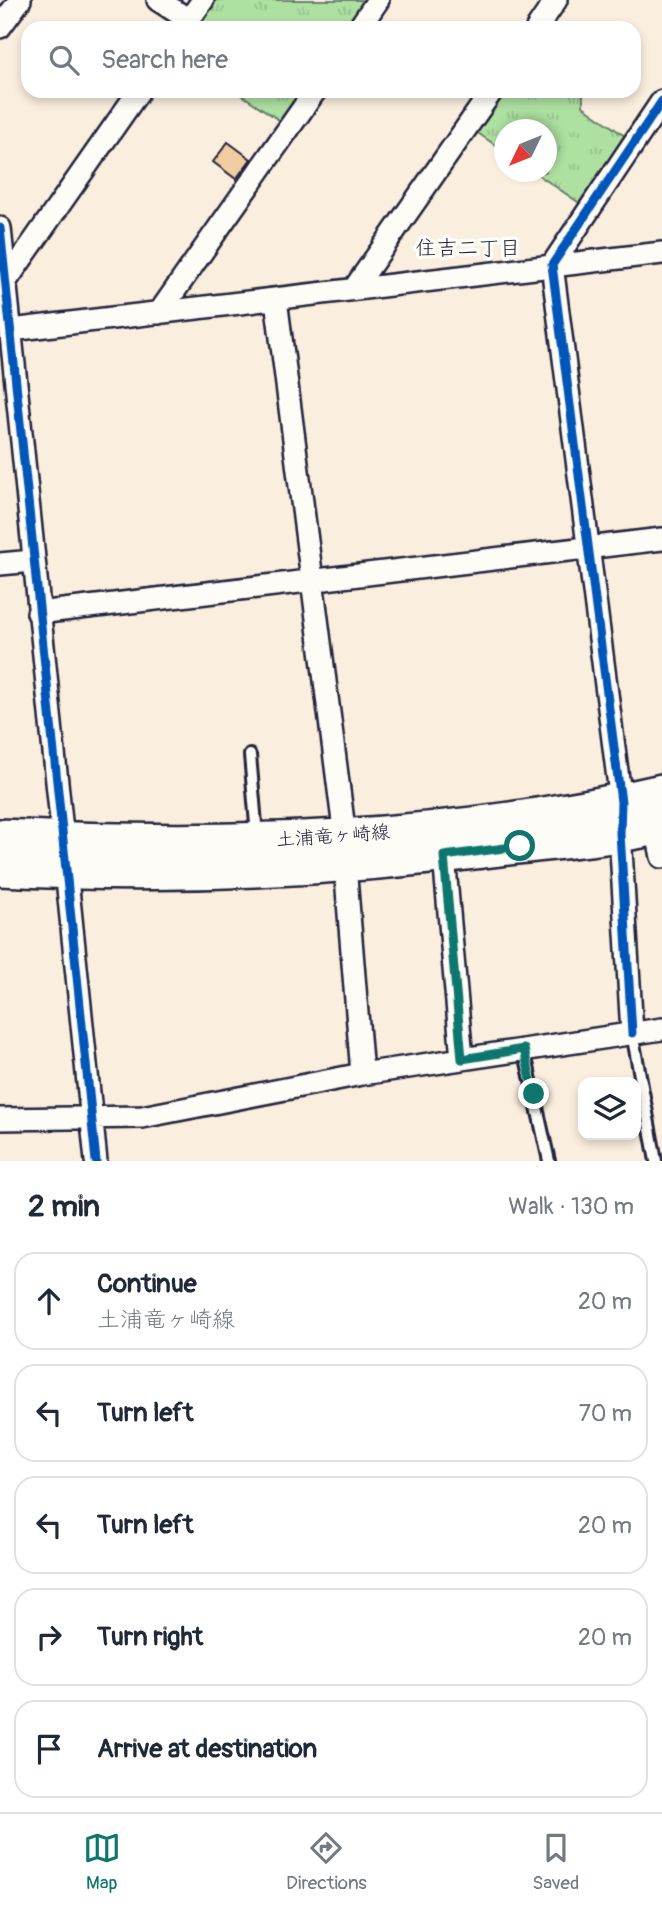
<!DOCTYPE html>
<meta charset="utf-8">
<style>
:root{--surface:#fff;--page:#f2f2f3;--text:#1f2937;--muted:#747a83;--line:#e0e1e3;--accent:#0f766e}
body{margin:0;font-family:Pangolin,"Klee One",sans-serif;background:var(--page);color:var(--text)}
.controls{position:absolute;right:21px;bottom:21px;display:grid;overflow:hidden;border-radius:14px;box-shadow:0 4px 10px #0003}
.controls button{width:63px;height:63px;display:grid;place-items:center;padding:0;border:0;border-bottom:2px solid var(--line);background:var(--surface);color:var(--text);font:35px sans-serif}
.compass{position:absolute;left:494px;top:119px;width:63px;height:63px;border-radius:50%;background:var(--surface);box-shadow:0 4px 10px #0003;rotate:227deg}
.stop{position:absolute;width:21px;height:21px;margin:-16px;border:5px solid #0f766e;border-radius:50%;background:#fff}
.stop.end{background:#0f766e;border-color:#fff;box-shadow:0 2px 7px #0008}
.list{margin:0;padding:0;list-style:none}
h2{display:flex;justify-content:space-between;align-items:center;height:91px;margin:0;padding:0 28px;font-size:30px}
h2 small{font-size:23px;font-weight:400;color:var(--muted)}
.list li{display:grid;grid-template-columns:46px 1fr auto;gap:21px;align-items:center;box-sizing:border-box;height:98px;margin:0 14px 14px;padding:0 14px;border:2px solid var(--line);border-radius:21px}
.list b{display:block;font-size:26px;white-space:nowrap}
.list p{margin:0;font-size:23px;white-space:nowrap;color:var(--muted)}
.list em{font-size:23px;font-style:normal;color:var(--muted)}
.icon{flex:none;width:38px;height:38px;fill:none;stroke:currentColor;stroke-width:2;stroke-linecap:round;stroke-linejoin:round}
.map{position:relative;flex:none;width:662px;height:1161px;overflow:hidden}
.search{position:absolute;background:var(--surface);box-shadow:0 4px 10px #0003;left:21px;right:21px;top:21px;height:77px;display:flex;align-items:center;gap:18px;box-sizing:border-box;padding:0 24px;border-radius:21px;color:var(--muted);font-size:26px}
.sheet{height:651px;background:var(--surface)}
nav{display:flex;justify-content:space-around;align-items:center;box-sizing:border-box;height:98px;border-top:2px solid var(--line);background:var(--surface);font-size:19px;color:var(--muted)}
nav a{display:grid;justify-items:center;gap:4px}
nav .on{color:var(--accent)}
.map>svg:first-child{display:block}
</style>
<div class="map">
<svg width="662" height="1161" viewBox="0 0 662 1161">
<defs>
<pattern id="grass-tufts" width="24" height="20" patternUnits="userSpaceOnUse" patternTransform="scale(1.75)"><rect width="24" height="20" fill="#ade0a1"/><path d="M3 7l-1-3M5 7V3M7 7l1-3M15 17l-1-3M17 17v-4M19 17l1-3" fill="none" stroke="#95c08c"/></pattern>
</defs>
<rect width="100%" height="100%" fill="#faeede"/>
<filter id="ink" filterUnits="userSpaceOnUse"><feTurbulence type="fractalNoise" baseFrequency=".0143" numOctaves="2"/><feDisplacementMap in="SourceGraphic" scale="14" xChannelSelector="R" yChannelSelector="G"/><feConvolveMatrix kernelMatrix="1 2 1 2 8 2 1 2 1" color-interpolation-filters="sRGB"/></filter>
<g filter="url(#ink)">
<!-- grass -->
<path fill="url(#grass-tufts)" stroke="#68816e" stroke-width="2" d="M216,0H373L353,28H197Z
M236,91H308L285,124Z
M503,91H579L583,94V106L629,139L584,206L534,172H546V130H504V151L475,131Z"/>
<!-- building -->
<path fill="#f2cda2" stroke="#22223b" stroke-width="2" d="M228,142L251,159L236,179L213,162Z"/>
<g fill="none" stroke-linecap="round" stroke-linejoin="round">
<defs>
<path id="service" d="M250,755L257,836
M632,1033L656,1161
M524,1049L549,1161"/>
<path id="minor" d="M158,0L189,20
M0,27L20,0
M183,28L203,0
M359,28L378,0
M537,28L556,0
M0,228L96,1161
M6,281L139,91
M354,289L492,91
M276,299L345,837
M159,313L315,91
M11,330L662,253
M0,564L33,561
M38,613L662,539
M656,827L662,857
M444,856L462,1059
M345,865L362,1074
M632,1033L620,833L621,802L552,265L662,101
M0,1119L142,1117L362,1074L662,1029"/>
<path id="primary" d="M0,837C220,848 446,842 662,792
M0,868C170,877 340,869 509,847C560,841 612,837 662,826"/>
</defs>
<!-- service casing -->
<use href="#service" stroke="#22223b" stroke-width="16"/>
<!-- minor casing -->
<use href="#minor" stroke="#22223b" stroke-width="26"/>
<!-- primary casing -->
<use href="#primary" stroke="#22223b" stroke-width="40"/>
<!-- service -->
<use href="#service" stroke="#fdfcf7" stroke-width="10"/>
<!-- minor -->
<use href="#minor" stroke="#fdfcf7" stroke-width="21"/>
<!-- primary -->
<use href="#primary" stroke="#fdfcf7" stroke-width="35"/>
<defs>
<path id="cycleway" d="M0,228L96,1161
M632,1033L620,833L621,802L552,265L662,101"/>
</defs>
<!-- cycleway casing -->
<use href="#cycleway" stroke="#fdfcf7" stroke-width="13"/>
<!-- cycleway -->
<use href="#cycleway" stroke="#0057b8" stroke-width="9"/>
</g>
</g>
<g fill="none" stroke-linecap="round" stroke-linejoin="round" filter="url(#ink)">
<!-- route -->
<path stroke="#0f766e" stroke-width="9" d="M520,846L444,856L462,1059L524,1049L534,1094"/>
</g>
<g text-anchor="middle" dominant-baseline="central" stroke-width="7" stroke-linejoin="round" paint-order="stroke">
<!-- street labels -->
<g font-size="19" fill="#22223b" stroke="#fdfcf7">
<text transform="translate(333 836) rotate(-4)">土浦竜ヶ崎線</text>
</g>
<!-- neighbourhood labels -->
<g font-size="21" fill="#22223b" stroke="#fdfcf7">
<text x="468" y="248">住吉二丁目</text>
</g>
</g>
</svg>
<div class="controls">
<button><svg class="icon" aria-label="layers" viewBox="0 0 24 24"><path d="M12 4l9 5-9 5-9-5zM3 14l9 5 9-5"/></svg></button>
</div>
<svg class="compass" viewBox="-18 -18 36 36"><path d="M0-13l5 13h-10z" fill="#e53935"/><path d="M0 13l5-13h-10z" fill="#747a83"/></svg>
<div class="stop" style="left:520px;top:846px"></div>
<div class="stop end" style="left:534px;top:1094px"></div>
<div class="search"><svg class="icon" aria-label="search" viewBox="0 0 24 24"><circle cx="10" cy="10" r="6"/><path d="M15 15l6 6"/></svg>Search here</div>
</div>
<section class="sheet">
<h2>2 min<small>Walk · 130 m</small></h2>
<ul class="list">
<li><svg class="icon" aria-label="ahead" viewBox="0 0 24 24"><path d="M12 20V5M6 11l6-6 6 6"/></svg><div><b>Continue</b><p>土浦竜ヶ崎線</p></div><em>20 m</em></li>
<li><svg class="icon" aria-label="left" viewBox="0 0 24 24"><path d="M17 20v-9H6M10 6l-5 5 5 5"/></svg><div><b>Turn left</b></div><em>70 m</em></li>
<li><svg class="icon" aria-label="left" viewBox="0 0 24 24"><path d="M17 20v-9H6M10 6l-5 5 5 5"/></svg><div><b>Turn left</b></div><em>20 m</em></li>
<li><svg class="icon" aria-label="right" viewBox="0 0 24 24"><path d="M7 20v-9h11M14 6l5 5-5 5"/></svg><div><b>Turn right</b></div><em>20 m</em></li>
<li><svg class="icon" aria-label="arrive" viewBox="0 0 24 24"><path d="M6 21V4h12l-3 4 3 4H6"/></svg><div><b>Arrive at destination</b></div></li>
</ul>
</section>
<nav>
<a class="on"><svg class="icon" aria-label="map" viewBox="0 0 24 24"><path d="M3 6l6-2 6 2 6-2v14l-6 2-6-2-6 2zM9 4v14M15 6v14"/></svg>Map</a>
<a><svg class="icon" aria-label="directions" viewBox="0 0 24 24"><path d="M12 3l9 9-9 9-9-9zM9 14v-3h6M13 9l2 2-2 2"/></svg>Directions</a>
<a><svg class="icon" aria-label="saved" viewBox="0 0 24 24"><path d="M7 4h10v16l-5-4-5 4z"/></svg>Saved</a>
</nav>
